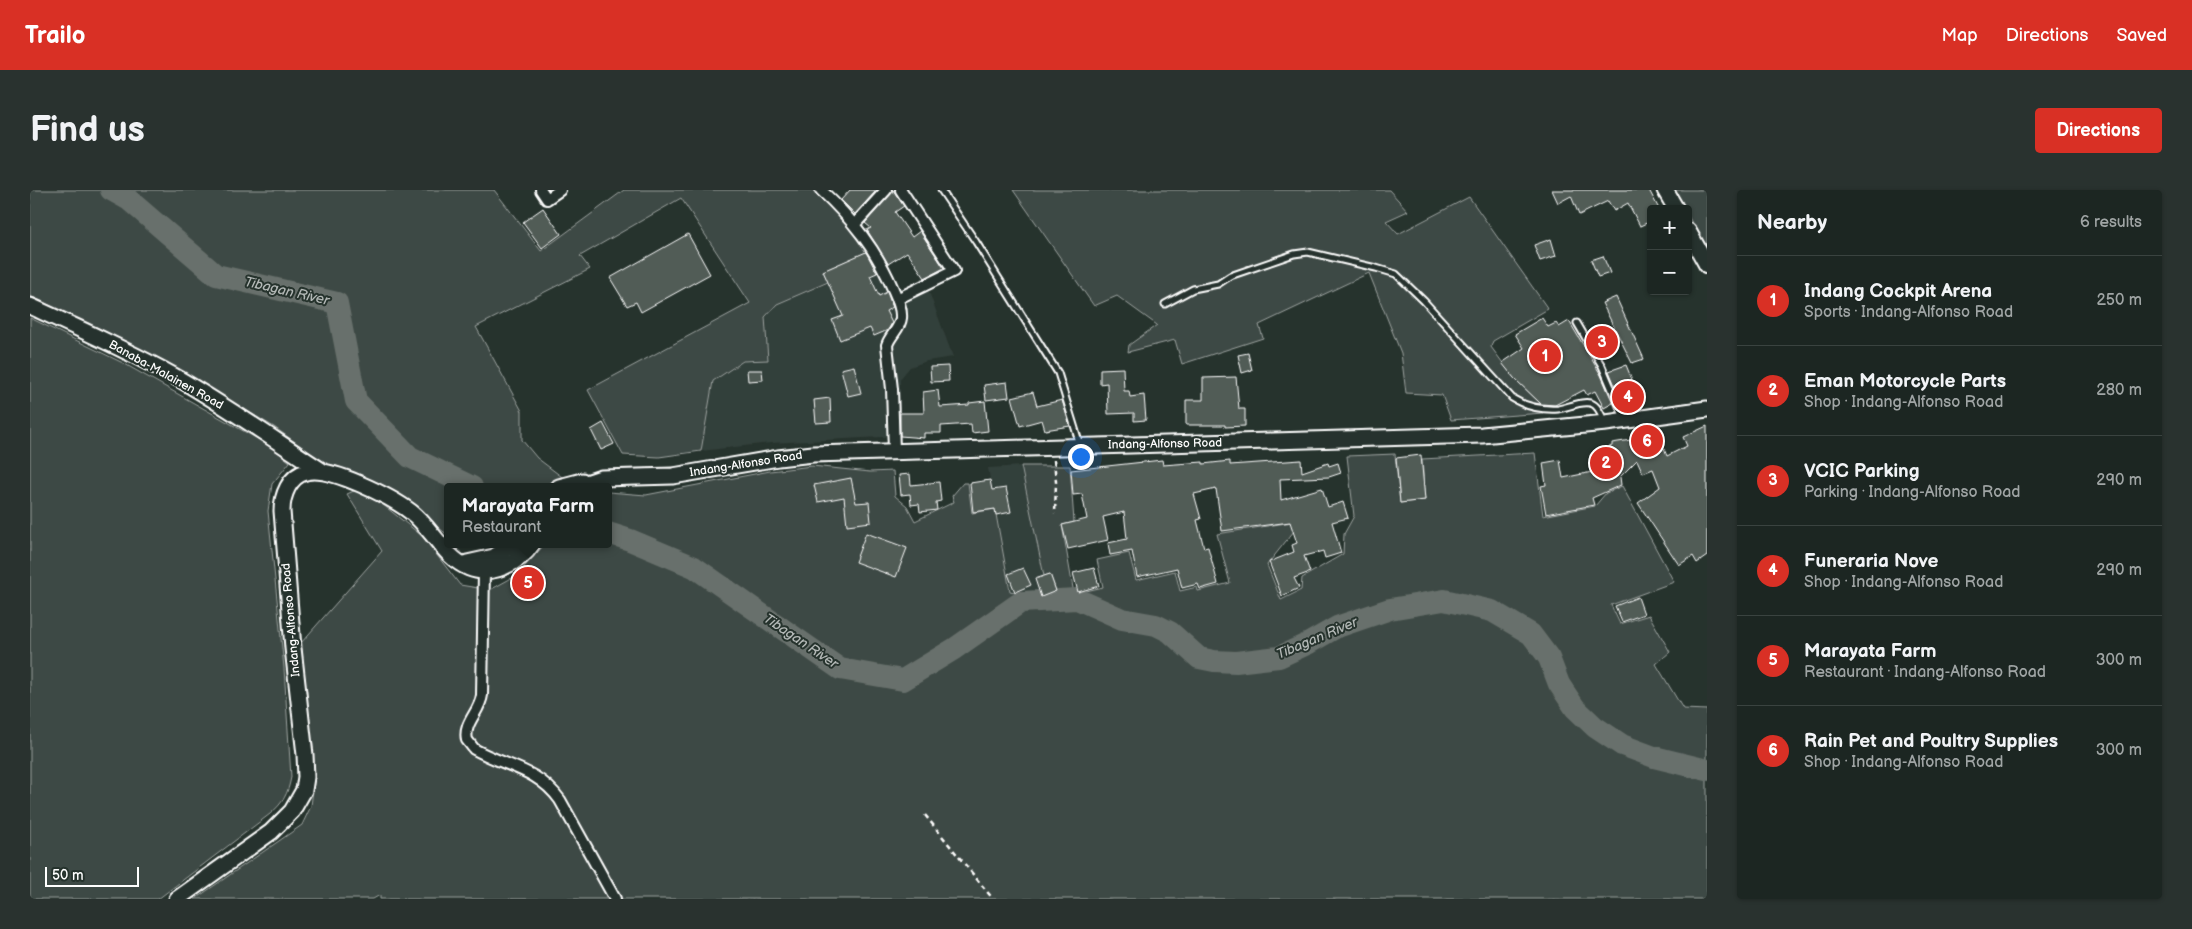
<!DOCTYPE html>
<meta charset="utf-8">
<style>
:root{--surface:#1c2622;--page:#29322f;--text:#f1f3f6;--muted:#a0a5a5;--line:#3a4340;--accent:#d93025}
body{margin:0;font-family:"Balsamiq Sans",sans-serif;background:var(--page);color:var(--text)}
.controls{position:absolute;right:15px;top:15px;display:grid;overflow:hidden;border-radius:5px;box-shadow:0 1px 4px #0004}
.controls button{width:45px;height:45px;display:grid;place-items:center;padding:0;border:0;border-bottom:1px solid var(--line);background:var(--surface);color:var(--text);font:25px sans-serif}
.scale{position:absolute;left:15px;bottom:12px;width:94px;box-sizing:border-box;padding-left:5px;border:2px solid #fff;border-top:0;font-size:14px;line-height:18px;white-space:nowrap;color:#fff;-webkit-text-stroke:4px #26332d;paint-order:stroke}
.you{position:absolute;left:1050px;top:266px;width:18px;height:18px;margin:-12px;border:4px solid #fff;border-radius:50%;background:#1a73e8;box-shadow:0 0 0 8px #1a73e833}
.badge{display:grid;place-items:center;width:32px;height:32px;border-radius:50%;background:var(--accent);color:#fff;font-size:16px;font-weight:700}
.pin{position:absolute;translate:-50% -50%;border:2px solid #fff;box-shadow:0 1px 5px #0006}
.popup{position:absolute;left:414px;top:293px;width:168px;height:65px;box-sizing:border-box;display:grid;place-content:center;border-radius:5px;background:var(--surface);filter:drop-shadow(0 1px 4px #0005);font-size:16px;white-space:nowrap;color:var(--muted)}
.popup b{font-size:19px;color:var(--text)}
.popup::after{content:'';position:absolute;left:50%;top:100%;margin-left:-10px;border:10px solid transparent;border-top-color:var(--surface)}
.list{margin:0;padding:0;list-style:none}
h2{display:flex;justify-content:space-between;align-items:center;height:65px;margin:0;padding:0 20px;font-size:21px}
h2 small{font-size:16px;font-weight:400;color:var(--muted)}
.list li{display:grid;grid-template-columns:32px 1fr auto;gap:15px;align-items:center;box-sizing:border-box;height:90px;padding:0 20px;border-top:1px solid var(--line)}
.list b{display:block;font-size:19px;white-space:nowrap}
.list p{margin:0;font-size:16px;white-space:nowrap;color:var(--muted)}
.list em{font-size:16px;font-style:normal;color:var(--muted)}
.map{position:relative;flex:none;width:1677px;height:709px;overflow:hidden;border-radius:5px}
header{display:flex;align-items:center;gap:30px;box-sizing:border-box;height:70px;padding:0 25px;background:var(--accent);color:#fff}
header strong{font-size:24px}
nav{display:flex;gap:28px;margin-inline-start:auto;font-size:18px}
.intro{display:flex;align-items:center;justify-content:space-between;box-sizing:border-box;height:120px;padding:0 30px}
h1{margin:0;font-size:35px}
.button{padding:12px 22px;border-radius:5px;background:var(--accent);color:#fff;font-size:18px;font-weight:700}
main{display:flex;gap:30px;padding:0 30px}
aside{flex:1;background:var(--surface);border-radius:5px;box-shadow:0 1px 4px #0004}
.map>svg:first-child{display:block}
</style>
<header>
<strong>Trailo</strong>
<nav><a>Map</a><a>Directions</a><a>Saved</a></nav>
</header>
<div class="intro"><h1>Find us</h1><a class="button">Directions</a></div>
<main>
<div class="map">
<svg width="1677" height="709" viewBox="0 0 1677 709">
<rect width="100%" height="100%" fill="#26332d"/>
<filter id="ink" filterUnits="userSpaceOnUse"><feTurbulence type="fractalNoise" baseFrequency=".02" numOctaves="2"/><feDisplacementMap in="SourceGraphic" scale="10" xChannelSelector="R" yChannelSelector="G"/><feConvolveMatrix kernelMatrix="1 2 1 2 8 2 1 2 1" color-interpolation-filters="sRGB"/></filter>
<g filter="url(#ink)">
<!-- built -->
<path fill="#333f3a" d="M839,61L851,81L866,116L898,99L923,167L897,171L880,177L870,189V246L741,253L671,261L683,191L713,171L738,170L735,127L747,114L798,93L793,81Z
M991,276L1014,386L1020,384L1026,401L1020,410L980,401L958,278Z"/>
<!-- green -->
<path fill="#3e4944" stroke="#9ea4a2" d="M0,0H464L511,61L594,0H782L820,37L839,61L793,81L798,92L747,114L735,127L738,170L713,171L683,191L671,261L629,267L593,265L558,200L720,113L651,8L550,66L560,79L446,137L492,221V250L507,268L536,290L532,297H418V345L364,303L296,274L244,237L139,174L59,133L0,106Z
M983,0H1359L1378,21L1356,31L1368,44L1439,7L1518,119L1463,151L1461,157L1484,188L1511,214L1513,223L1421,230L1412,205L1376,203L1371,163L1339,83L1229,135L1233,148L1152,174L1145,150L1098,162L1099,155L1127,135L1087,106L1064,116Z
M1643,0H1677V58L1658,26V19H1654Z
M0,128L93,173L240,256L260,272L242,294L238,321L254,478L261,587C258,604 253,613 240,624L128,709H0Z
M1505,263L1513,326L1565,316L1576,303L1592,296L1644,392L1581,415L1590,434L1619,425L1640,462L1626,474L1653,519L1677,520V709H350V705L343,709H165L272,635L281,616L285,584L271,453L352,361L317,304L326,300L352,314L392,346L430,395L460,400L487,385L515,354H578V302L616,305L740,281L782,276L840,282L863,281L865,306L877,316L885,331L924,312L922,306L933,293H938L942,323L965,319L980,401L1020,410L1026,401L1020,384L1014,386L991,276H1040L1044,332L1032,335L1044,404L1073,397L1067,370L1099,363L1106,390L1145,381L1150,401L1167,397L1168,401L1200,393L1187,344L1262,332L1264,341L1237,375L1251,410L1271,400L1272,388L1313,364L1314,344L1324,326L1317,266L1365,264L1370,313L1395,310L1392,269Z"/>
<g fill="none" stroke-linecap="round" stroke-linejoin="round">
<!-- river -->
<path stroke="#67706c" stroke-width="22" d="M81,0L99,10L186,85L307,113L326,211L380,267L442,297
M578,343L600,350L664,377L810,479L873,490L924,459L991,412L1047,409L1092,429L1126,435L1140,442L1169,468L1184,471L1206,472L1249,467L1279,453L1307,437L1360,419L1414,410L1462,421L1501,444L1519,468L1529,494L1545,518L1565,537L1592,555L1624,567L1677,580"/>
</g>
<!-- building -->
<path fill="#515c57" stroke="#fff" d="M820,0H847L825,24L811,10Z
M863,0L874,16L865,22L882,47L890,41L914,78L895,88L877,62L858,74L837,40L841,38L835,33Z
M1522,0H1619L1629,19H1621V31L1610,36L1598,13L1584,21L1578,11L1549,25L1541,6L1528,13Z
M513,18L531,44L512,58L493,32Z
M658,44L680,84L611,122L606,112L597,116L580,88Z
M1521,49L1526,66L1510,71L1504,55Z
M836,62L847,83L840,86L849,106L857,102L861,113L863,117L856,121L862,133L858,140L844,146L840,138L810,150L802,130L813,126L793,81Z
M1573,66L1580,83L1568,87L1561,70Z
M1586,107L1614,169L1602,173L1572,113Z
M1512,128L1518,137L1526,133L1529,137L1539,131L1571,185L1583,213L1574,218L1565,201L1557,205L1554,200L1525,215L1511,214L1484,188L1472,173L1494,158L1485,144Z
M1218,163L1222,180L1212,183L1208,165Z
M1596,175L1611,212L1593,215L1579,181Z
M824,176L831,203L818,206L811,179Z
M918,176L919,191L901,192L900,177Z
M1093,178L1094,201H1099L1100,207L1114,205L1116,230L1104,231V223L1078,224L1077,193L1070,194V179Z
M717,180H732L733,190L718,191Z
M1206,187L1209,219H1215V236L1195,237V235H1156V210H1173V188Z
M977,192L979,207L956,210L954,195Z
M908,200L910,217L939,215V213L955,211L958,241L942,243L941,234L911,236V243H894V248L870,246V223H894L893,202Z
M1003,202L1007,216L1032,210L1040,236L1015,240L1012,230L990,236L982,207Z
M800,208L801,232L786,233L784,210Z
M573,233L584,254L571,260L561,240Z
M1677,236V366L1667,373L1663,366L1649,375L1608,313L1630,297L1623,279L1613,283L1607,270L1590,287L1591,295L1562,308L1564,315L1516,324L1511,296L1516,295L1513,273L1530,270L1533,288L1567,281L1560,265L1582,256V253L1607,249V247L1625,243L1629,261L1634,259L1637,266L1657,256L1653,247Z
M1391,265L1395,310L1370,313L1366,268Z
M1132,270L1133,275L1173,272V274L1200,271V275L1271,270L1272,282L1298,273L1299,276L1308,273L1311,283L1299,287L1250,289L1251,310L1292,298L1298,317L1313,312L1318,328L1302,332L1311,363L1295,368L1293,361L1274,366L1280,382L1264,388L1269,398L1252,406L1239,372L1264,362L1262,355L1267,353L1260,332L1192,341L1186,299L1164,304L1171,329L1167,330L1174,358L1178,357L1188,394L1170,399L1168,394L1152,398L1147,378L1107,387L1102,361L1080,365L1078,353L1097,349L1094,322L1073,327L1078,350L1038,359L1032,335L1057,329L1052,304L1043,305L1041,280Z
M880,284L881,295L909,292L911,311L906,312L907,320L890,322L889,314L881,315L880,304L871,305L869,285Z
M821,288L826,313L839,312L841,332L817,335L814,307L788,312L784,295Z
M960,290L962,300L976,298L981,322L966,325L965,319L943,322L940,293Z
M836,343L877,358L866,387L825,372Z
M993,378L1001,395L985,402L978,384Z
M1064,378L1069,396L1048,402L1043,383Z
M1020,384L1026,401L1011,407L1005,389Z
M1608,407L1614,424L1592,432L1585,416Z"/>
<g fill="none" stroke-linecap="round" stroke-linejoin="round">
<defs>
<path id="lane" d="M911,0L946,52L1028,183L1050,255
M1135,114L1163,99L1188,94L1200,86L1264,64L1278,62L1346,78L1366,84L1394,111L1482,208C1496,217 1511,220 1528,219C1537,218 1554,209 1563,214C1569,217 1571,225 1574,230
M1547,133L1572,176L1594,228"/>
<path id="street" d="M511,0L517,9L530,0
M791,0C822,29 846,59 863,99C867,108 872,118 871,128C870,139 860,145 857,155L862,199L864,261
M825,34L856,0
M867,109L924,81L871,0
M454,380L452,505C450,522 433,533 437,550L444,559C476,577 507,578 530,610L585,709"/>
<path id="secondary" d="M1635,0L1646,19
M1658,41L1677,75
M0,116C48,138 97,160 144,186C195,215 243,249 292,281
M529,297L552,291
M544,297L571,288L643,286L748,268L783,264L1452,245L1576,233L1677,219
M437,373L464,367L483,354
M147,709L241,642L262,621L274,600L276,587L275,565L263,458L252,321C252,306 259,286 276,282C299,275 363,308 381,322C402,338 414,368 439,378C461,387 490,373 502,354"/>
</defs>
<!-- lane casing -->
<use href="#lane" stroke="#fff" stroke-width="9"/>
<!-- street casing -->
<use href="#street" stroke="#fff" stroke-width="14"/>
<!-- secondary casing -->
<use href="#secondary" stroke="#fff" stroke-width="19"/>
<!-- path -->
<path stroke="#fff" stroke-width="2.5" stroke-dasharray="5 4" stroke-linecap="butt" d="M1024,270L1026,292L1025,324
M895,625L963,709"/>
<!-- lane -->
<use href="#lane" stroke="#26332d" stroke-width="5"/>
<!-- street -->
<use href="#street" stroke="#26332d" stroke-width="10"/>
<!-- secondary -->
<use href="#secondary" stroke="#26332d" stroke-width="15"/>
</g>
</g>
<g text-anchor="middle" dominant-baseline="central" stroke-width="4" stroke-linejoin="round" paint-order="stroke">
<!-- street labels -->
<g font-size="12" fill="#fff" stroke="#26332d">
<text transform="translate(136 185) rotate(29)">Banaba-Malainen Road</text>
<text transform="translate(1135 254) rotate(-1)">Indang-Alfonso Road</text>
<text transform="translate(716 274) rotate(-9)">Indang-Alfonso Road</text>
<text transform="translate(261 430) rotate(-95)">Indang-Alfonso Road</text>
</g>
<!-- water labels -->
<g font-size="14" font-style="italic" fill="#b3b8b6" stroke="#26332d">
<text transform="translate(257 101) rotate(13)">Tibagan River</text>
<text transform="translate(1287 448) rotate(-23)">Tibagan River</text>
<text transform="translate(771 451) rotate(34)">Tibagan River</text>
</g>
</g>
</svg>
<div class="controls">
<button>+</button>
<button>−</button>
</div>
<div class="scale">50 m</div>
<div class="you"></div>
<div class="pin badge" style="left:1515px;top:166px">1</div>
<div class="pin badge" style="left:1576px;top:273px">2</div>
<div class="pin badge" style="left:1572px;top:152px">3</div>
<div class="pin badge" style="left:1598px;top:207px">4</div>
<div class="pin badge" style="left:498px;top:393px">5</div>
<div class="popup"><b>Marayata Farm</b>Restaurant</div>
<div class="pin badge" style="left:1617px;top:251px">6</div>
</div>
<aside>
<h2>Nearby<small>6 results</small></h2>
<ul class="list">
<li><span class="badge">1</span><div><b>Indang Cockpit Arena</b><p>Sports · Indang-Alfonso Road</p></div><em>250 m</em></li>
<li><span class="badge">2</span><div><b>Eman Motorcycle Parts</b><p>Shop · Indang-Alfonso Road</p></div><em>280 m</em></li>
<li><span class="badge">3</span><div><b>VCIC Parking</b><p>Parking · Indang-Alfonso Road</p></div><em>290 m</em></li>
<li><span class="badge">4</span><div><b>Funeraria Nove</b><p>Shop · Indang-Alfonso Road</p></div><em>290 m</em></li>
<li><span class="badge">5</span><div><b>Marayata Farm</b><p>Restaurant · Indang-Alfonso Road</p></div><em>300 m</em></li>
<li><span class="badge">6</span><div><b>Rain Pet and Poultry Supplies</b><p>Shop · Indang-Alfonso Road</p></div><em>300 m</em></li>
</ul>
</aside>
</main>
